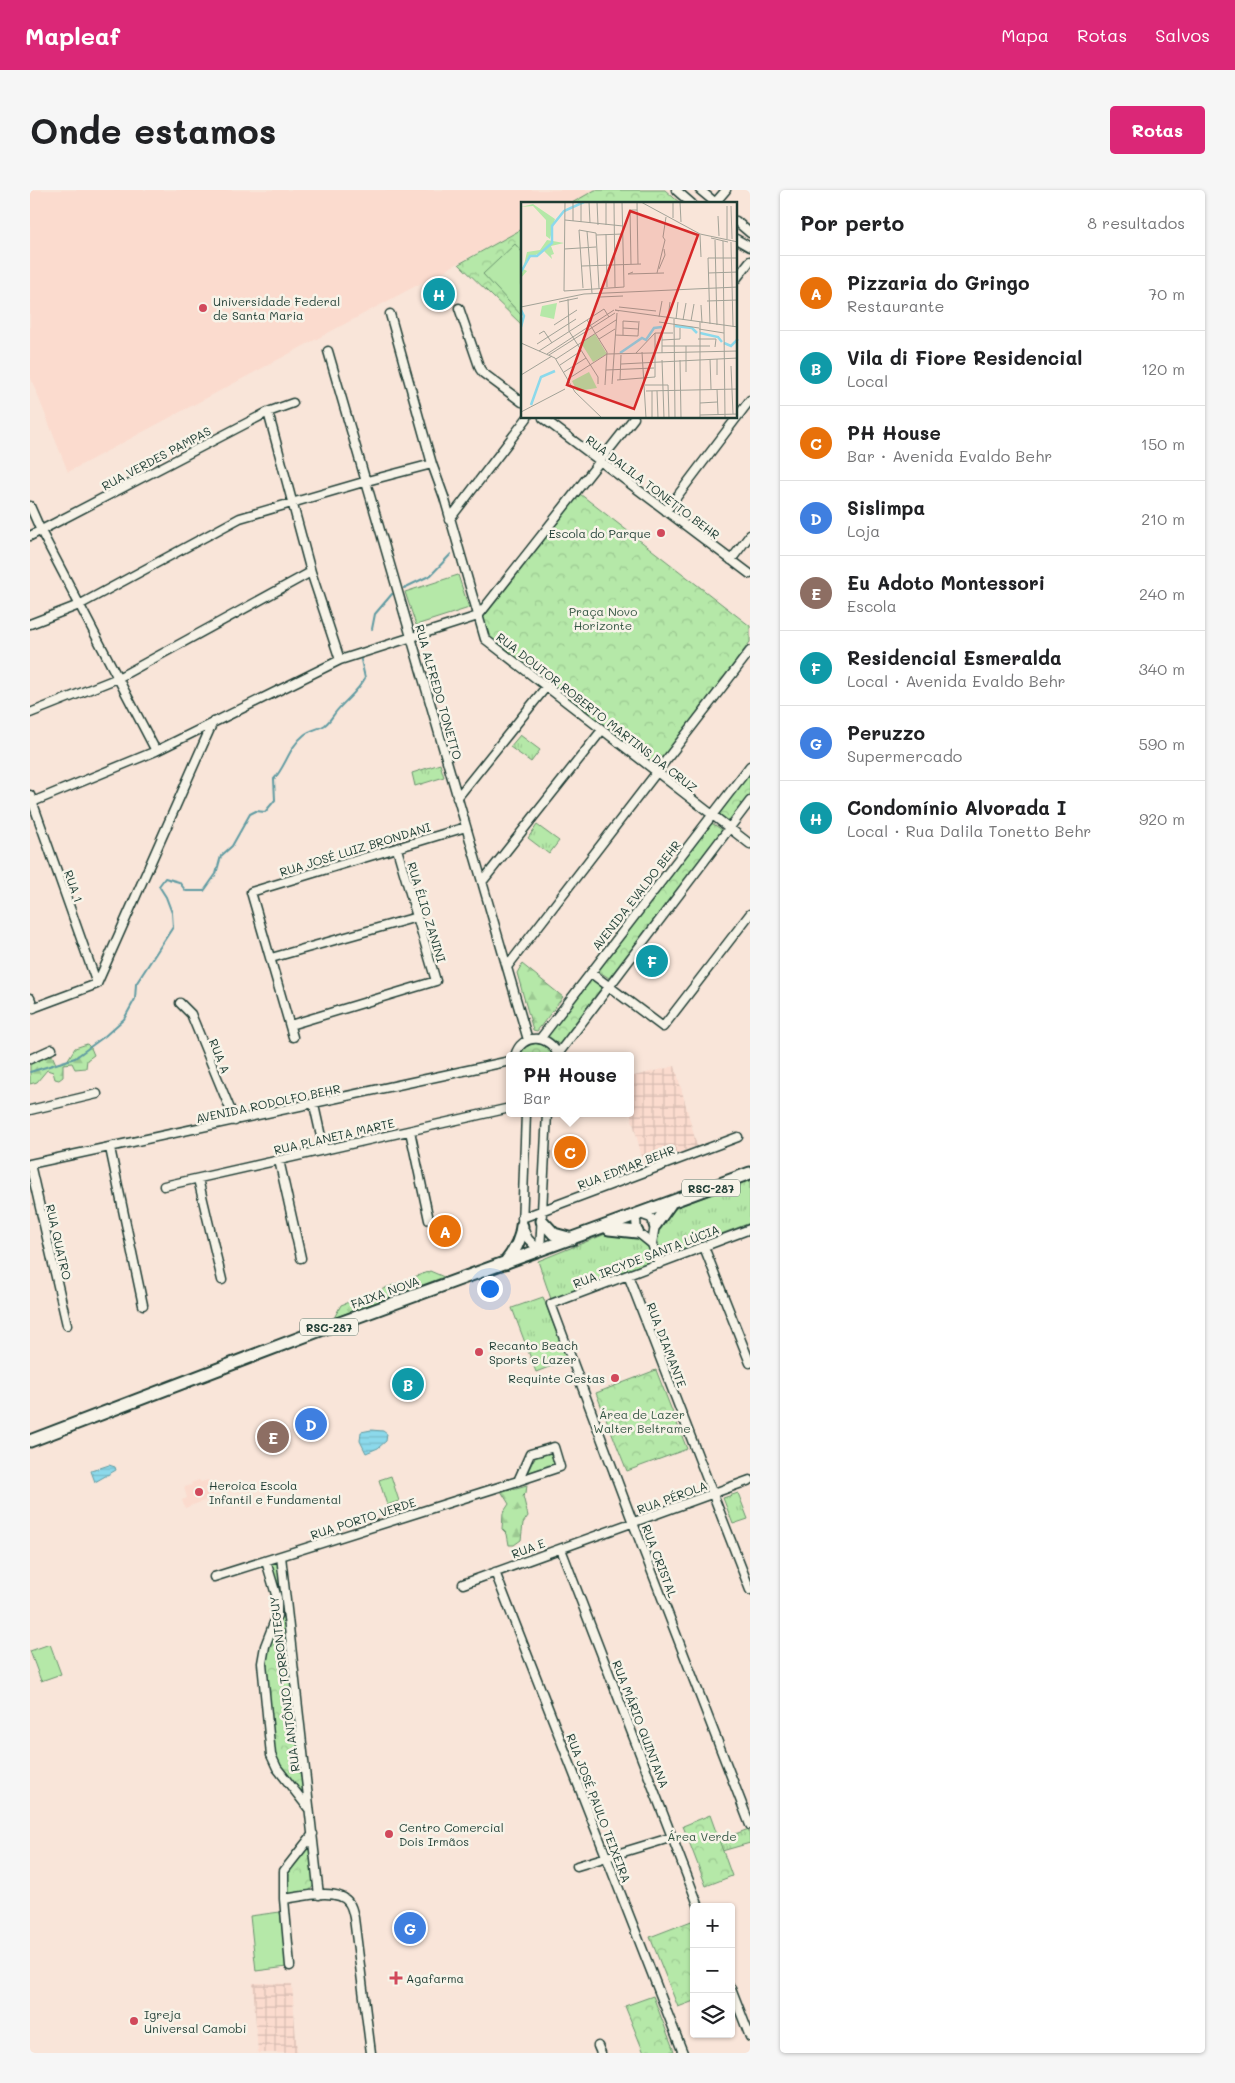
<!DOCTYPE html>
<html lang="pt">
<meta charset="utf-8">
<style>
:root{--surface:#fff;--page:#f6f6f6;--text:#202124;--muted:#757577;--line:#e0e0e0;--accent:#db2777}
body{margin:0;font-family:Mali,sans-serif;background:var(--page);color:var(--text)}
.controls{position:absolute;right:15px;bottom:15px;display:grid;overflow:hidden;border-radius:5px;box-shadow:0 1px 4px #0004}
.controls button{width:45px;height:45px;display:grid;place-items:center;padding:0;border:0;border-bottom:1px solid var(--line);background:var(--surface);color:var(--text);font:25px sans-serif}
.you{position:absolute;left:459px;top:1098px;width:18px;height:18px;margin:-12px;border:4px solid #fff;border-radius:50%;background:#1a73e8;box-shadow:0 0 0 8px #1a73e833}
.badge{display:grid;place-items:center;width:32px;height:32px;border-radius:50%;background:var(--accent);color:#fff;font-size:16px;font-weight:700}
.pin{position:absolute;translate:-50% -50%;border:2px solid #fff;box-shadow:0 1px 5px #0006}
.popup{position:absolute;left:476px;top:862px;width:128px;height:65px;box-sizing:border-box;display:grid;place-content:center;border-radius:5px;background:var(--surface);filter:drop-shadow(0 1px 4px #0005);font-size:16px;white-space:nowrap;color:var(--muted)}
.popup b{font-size:19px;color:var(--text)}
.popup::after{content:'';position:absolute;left:50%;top:100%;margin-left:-10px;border:10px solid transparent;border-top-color:var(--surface)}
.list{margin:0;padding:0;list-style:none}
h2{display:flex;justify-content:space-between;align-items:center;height:65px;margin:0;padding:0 20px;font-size:21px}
h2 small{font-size:16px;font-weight:400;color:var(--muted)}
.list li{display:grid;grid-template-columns:32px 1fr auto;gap:15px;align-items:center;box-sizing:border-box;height:75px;padding:0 20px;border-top:1px solid var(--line)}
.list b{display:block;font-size:19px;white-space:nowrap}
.list p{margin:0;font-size:16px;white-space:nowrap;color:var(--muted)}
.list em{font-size:16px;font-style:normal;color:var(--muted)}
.icon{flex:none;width:28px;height:28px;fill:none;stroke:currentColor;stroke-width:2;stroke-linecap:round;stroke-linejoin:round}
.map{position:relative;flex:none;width:720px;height:1863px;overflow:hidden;border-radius:5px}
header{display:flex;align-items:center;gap:30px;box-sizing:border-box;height:70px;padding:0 25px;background:var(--accent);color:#fff}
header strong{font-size:24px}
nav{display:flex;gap:28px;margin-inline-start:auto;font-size:18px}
.intro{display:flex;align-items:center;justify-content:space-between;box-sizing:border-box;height:120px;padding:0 30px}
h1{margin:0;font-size:35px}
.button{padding:12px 22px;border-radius:5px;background:var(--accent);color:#fff;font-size:18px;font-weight:700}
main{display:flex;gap:30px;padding:0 30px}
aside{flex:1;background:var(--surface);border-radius:5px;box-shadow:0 1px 4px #0004}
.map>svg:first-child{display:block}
</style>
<header>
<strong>Mapleaf</strong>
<nav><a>Mapa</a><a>Rotas</a><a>Salvos</a></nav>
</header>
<div class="intro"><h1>Onde estamos</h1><a class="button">Rotas</a></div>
<main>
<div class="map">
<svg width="720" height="1863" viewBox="0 0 720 1863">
<defs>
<pattern id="industrial-grid" width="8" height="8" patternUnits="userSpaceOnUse" patternTransform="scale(1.25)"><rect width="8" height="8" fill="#fbdbce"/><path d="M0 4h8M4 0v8" fill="none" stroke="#d7bdb2"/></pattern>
<pattern id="grass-tufts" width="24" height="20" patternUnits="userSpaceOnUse" patternTransform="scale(1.25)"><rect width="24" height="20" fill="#b5e8a8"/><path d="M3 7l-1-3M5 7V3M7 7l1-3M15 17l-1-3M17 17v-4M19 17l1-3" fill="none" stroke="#9bc891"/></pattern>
<pattern id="forest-firs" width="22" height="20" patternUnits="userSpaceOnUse" patternTransform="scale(1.25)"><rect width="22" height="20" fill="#b5e8a8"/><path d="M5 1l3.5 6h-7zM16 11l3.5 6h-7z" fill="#9bc891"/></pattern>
<pattern id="park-crowns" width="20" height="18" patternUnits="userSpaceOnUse" patternTransform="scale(1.25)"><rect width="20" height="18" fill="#b5e8a8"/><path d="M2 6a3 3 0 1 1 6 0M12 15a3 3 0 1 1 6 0" fill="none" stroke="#9bc891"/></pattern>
<pattern id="water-rules" width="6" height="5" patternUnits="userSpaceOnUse" patternTransform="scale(1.25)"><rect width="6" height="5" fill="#8cd9eb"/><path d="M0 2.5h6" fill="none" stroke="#78bbca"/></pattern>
</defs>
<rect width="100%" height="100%" fill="#f9e5d9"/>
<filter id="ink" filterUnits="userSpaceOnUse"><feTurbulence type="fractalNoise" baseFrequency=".02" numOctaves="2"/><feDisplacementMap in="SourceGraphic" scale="10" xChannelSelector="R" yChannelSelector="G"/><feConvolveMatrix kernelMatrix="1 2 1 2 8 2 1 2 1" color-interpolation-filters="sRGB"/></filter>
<g filter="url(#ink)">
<!-- built -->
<path fill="#fbdbce" d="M0,0H565L540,14H492V39L38,282L0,186Z
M169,1290L171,1292L178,1290L184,1307L155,1318L152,1310L157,1308L154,1297L162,1295L161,1293Z"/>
<!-- industrial -->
<path fill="url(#industrial-grid)" d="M645,876L667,956L614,975L600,921V887Z
M223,1793L262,1794L267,1863H228Z"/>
<!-- grass -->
<path fill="url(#grass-tufts)" stroke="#6a926e" d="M490,545L510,560L501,572L480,557Z
M410,574L414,587L385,596L382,583Z
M507,635L529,651L519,664L498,648Z
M720,990V1033L633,1066C622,1043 627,1031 648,1017Z
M578,1043L610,1048L620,1060L621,1071L521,1109L508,1071Z
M400,1081L414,1087L304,1128L311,1115Z
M513,1107L537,1170L506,1182L482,1118Z
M708,1303L718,1329L703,1334L693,1308Z
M719,1639L720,1653L692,1661L688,1650Z"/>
<!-- forest -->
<path fill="url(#forest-firs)" stroke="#6a926e" d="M492,774L533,807L507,841L503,840L487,783Z
M57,854L61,858L64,865L57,870L56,878L45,879L42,873L33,874V887L29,890L25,889L23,882L17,880L7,892L0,894V874L22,865L26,874L37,871L45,858Z
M497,1295L496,1303L493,1306L498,1326L493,1333L491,1350L484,1355H479L477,1344L472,1339L473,1323L479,1314L471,1301L473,1297L479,1300Z"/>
<!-- park -->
<path fill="url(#park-crowns)" stroke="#6a926e" d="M565,0H635L651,14H540Z
M492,39V135L429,74Z
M550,304L720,436V452L626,576L458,446L453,428Z
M720,583V604L699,631L689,624Z
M682,633L692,640L579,788L568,781Z
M561,789L572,797L529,854L518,846Z
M506,853C515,855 519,858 523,866H490L493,858Z
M626,1180L657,1259L597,1281L566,1203Z
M521,1262L525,1274L497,1283L505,1267Z
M244,1371H248L252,1395L276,1609C263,1594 250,1579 244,1560L235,1476L236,1461L249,1432L251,1414L249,1399L241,1373Z
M680,1625L702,1686L676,1696L653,1636Z
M280,1654L285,1694L279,1701L257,1704L259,1681Z
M664,1730V1811L648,1817L620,1747Z
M623,1806L644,1861L639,1863H614L595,1816Z"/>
<!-- pitch -->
<path fill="#b5e8a8" stroke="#6a926e" d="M485,54L492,62V126L453,84Z
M428,385L439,418L386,435L375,402Z
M361,1286L369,1311L357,1315L349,1290Z
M20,1454L31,1484L11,1491L0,1461Z
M250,1722L257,1777L226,1781L220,1726Z"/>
<!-- water -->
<path fill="url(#water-rules)" stroke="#609ba2" d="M341,1240L353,1241L357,1244L356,1251L348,1258L336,1263L330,1251L331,1242Z
M79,1275L85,1277L86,1280L65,1292L61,1281Z"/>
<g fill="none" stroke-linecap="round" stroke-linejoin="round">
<!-- stream -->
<path stroke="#609ba2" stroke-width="2" d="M374,398L401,385L421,364
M342,439L345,424L362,404
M0,882L45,868L75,846L94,829L105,809L106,794L143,737L142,723L136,707L129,696L135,688L149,692L156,701H174L186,684L191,666L202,656L220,624L226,621L235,622L245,610L244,589C256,576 259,557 274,545C280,540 289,539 295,535C299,532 302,527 305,523C315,510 327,503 335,488L331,470"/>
<defs>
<path id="minor" d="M646,0L662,14
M670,0L687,14
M684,14L696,0
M706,31L720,43
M706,49L720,57
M706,89L720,71
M429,118L450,179L453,183L492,212
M360,124L402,274L414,307L455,449L720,654
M298,161L498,850
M238,222L281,382L310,470
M513,228L720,384
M0,316L11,341L126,561
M636,321L720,210
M419,330L497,228
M0,346L238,222L263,213
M701,370L720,345
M0,434L49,415L210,328L337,291L402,274
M0,523L88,488L281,382
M0,605L67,794
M427,608L516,497
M0,613L126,561L310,470L448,426L604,228
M452,692L572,540
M241,768L387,727
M477,777L720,461
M561,783L633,837L720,724
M0,808L4,818
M150,813L161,824L205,931
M0,819L67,794L183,532
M260,835L406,791L367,659
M263,847L221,702L436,637
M510,849L720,576
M528,864L720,611
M485,866C491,842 521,844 528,866
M0,869L22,859
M284,915L294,960
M0,920L67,904
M496,923L492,1036L498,1049L510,1061
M380,941L399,1030
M80,958L113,1115
M249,970L271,1068
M0,974L480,871
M0,974L37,1135
M168,989L192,1090
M134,996L480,918
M492,1028L708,947
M720,1039L521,1114L603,1333L720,1635
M622,1054L607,1042L606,1029L610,1024L621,1028L625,1035L622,1054L629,1074
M674,1057L720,1173
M510,1061L517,923
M598,1085L720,1400
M531,1359L669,1717
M251,1366L289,1705
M236,1371L247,1408V1425L235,1456L232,1473L241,1565L247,1578L279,1619
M465,1382L653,1863
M184,1387L488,1291L530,1277L524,1257L500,1264L488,1291
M433,1394L720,1290
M547,1676L643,1647
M254,1709C270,1707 309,1697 319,1713C322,1717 323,1723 324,1728L341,1863
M260,1776L254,1709V1681L283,1644
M701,1798L720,1847
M568,1856L571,1863"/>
<path id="highway" d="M512,1031L524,1044L542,1049
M625,1035L640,1014
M579,1039L607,1042
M475,1073C484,1062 491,1051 492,1036
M0,1251L288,1141L720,983"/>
</defs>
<!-- minor casing -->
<use href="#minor" stroke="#1f3d34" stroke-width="11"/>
<!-- highway casing -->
<use href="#highway" stroke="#1f3d34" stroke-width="15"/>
<!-- minor -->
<use href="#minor" stroke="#f7f3e8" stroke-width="8"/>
<!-- highway -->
<use href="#highway" stroke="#f7f3e8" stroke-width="11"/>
</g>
</g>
<!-- markers -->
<g fill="#d1495b" stroke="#f7f3e8" stroke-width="2">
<circle cx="173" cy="118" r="5"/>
<circle cx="631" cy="343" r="5"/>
<circle cx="449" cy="1162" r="5"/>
<circle cx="585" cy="1188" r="5"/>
<circle cx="169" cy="1302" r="5"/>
<circle cx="359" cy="1644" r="5"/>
<path d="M363.5 1780.5h5v5h5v5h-5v5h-5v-5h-5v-5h5z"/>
<circle cx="104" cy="1831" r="5"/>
</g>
<g text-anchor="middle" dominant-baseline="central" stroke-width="5" stroke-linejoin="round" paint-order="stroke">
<!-- shield labels -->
<g fill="#f7f3e8" stroke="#60746a" stroke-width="1">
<rect x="652" y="989.5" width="58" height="17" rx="4"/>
<rect x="270" y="1128.5" width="58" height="17" rx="4"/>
</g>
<g font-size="11" font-weight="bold" fill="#1f3d34">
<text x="681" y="998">RSC-287</text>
<text x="299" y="1137">RSC-287</text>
</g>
<!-- poi labels -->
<g font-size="12" fill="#1f3d34" stroke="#f7f3e8" text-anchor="start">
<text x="183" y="111">Universidade Federal<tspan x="183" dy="14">de Santa Maria</tspan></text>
<text x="621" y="343" text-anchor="end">Escola do Parque</text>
<text x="459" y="1155">Recanto Beach<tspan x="459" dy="14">Sports e Lazer</tspan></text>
<text x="575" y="1188" text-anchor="end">Requinte Cestas</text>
<text x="179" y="1295">Heroica Escola<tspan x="179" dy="14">Infantil e Fundamental</tspan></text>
<text x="369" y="1637">Centro Comercial<tspan x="369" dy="14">Dois Irmãos</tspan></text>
<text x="376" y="1788">Agafarma</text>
<text x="114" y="1824">Igreja<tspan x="114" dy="14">Universal Camobi</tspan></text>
</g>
<!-- street labels -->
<g font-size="12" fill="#1f3d34" stroke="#f7f3e8">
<text transform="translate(126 268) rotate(-28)">RUA VERDES PAMPAS</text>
<text transform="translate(623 297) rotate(37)">RUA DALILA TONETTO BEHR</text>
<text transform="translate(409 502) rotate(74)">RUA ALFREDO TONETTO</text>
<text transform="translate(567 522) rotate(38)">RUA DOUTOR ROBERTO MARTINS DA CRUZ</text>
<text transform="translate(325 659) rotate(-17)">RUA JOSÉ LUIZ BRONDANI</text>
<text transform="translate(44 696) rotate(71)">RUA 1</text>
<text transform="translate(606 705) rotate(-52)">AVENIDA EVALDO BEHR</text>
<text transform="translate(397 722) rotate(73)">RUA ÉLIO ZANINI</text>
<text transform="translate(190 866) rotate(68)">RUA A</text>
<text transform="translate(238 913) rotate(-12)">AVENIDA RODOLFO BEHR</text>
<text transform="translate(304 946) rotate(-13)">RUA PLANETA MARTE</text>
<text transform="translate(596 977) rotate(-21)">RUA EDMAR BEHR</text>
<text transform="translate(29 1052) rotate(77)">RUA QUATRO</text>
<text transform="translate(616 1066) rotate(-21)">RUA IRCYDE SANTA LÚCIA</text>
<text transform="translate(355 1102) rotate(-20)">FAIXA NOVA</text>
<text transform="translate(637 1155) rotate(69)">RUA DIAMANTE</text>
<text transform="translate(642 1307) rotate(-20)">RUA PÉROLA</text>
<text transform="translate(333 1328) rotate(-18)">RUA PORTO VERDE</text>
<text transform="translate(498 1358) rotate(-20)">RUA E</text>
<text transform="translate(630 1371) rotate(69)">RUA CRISTAL</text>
<text transform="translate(254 1494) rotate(-97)">RUA ANTÔNIO TORRONTEGUY</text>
<text transform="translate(611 1534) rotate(69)">RUA MÁRIO QUINTANA</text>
<text transform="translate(569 1618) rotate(69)">RUA JOSÉ PAULO TEIXEIRA</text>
</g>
<!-- park labels -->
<g font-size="12" fill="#365745" stroke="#f7f3e8">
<text x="573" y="421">Praça Novo<tspan x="573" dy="14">Horizonte</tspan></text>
<text x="612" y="1224">Área de Lazer<tspan x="612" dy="14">Walter Beltrame</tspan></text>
<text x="672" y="1646">Área Verde</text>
</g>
</g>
<!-- overview -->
<g transform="translate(491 12)">
<rect width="216" height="216" fill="#f9e5d9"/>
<path d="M12,2L34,17L29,37L25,34V18L12,4L0,5ZM36,101L33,117L19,114L21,104Z" fill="#b5e8a8"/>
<path d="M26,38L43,41L30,44L33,52L30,53L31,57L23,49L8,56L2,67L6,69L0,76L6,50L19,48Z" fill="#b5e8a8"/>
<path d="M74,132L86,152L72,160L60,141ZM68,170L76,186L56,189L51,179Z" fill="#b5e8a8"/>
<path fill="none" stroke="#8cd9eb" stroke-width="2.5" d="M0,70L9,54H16L31,41V24L43,9L63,0M154,124L171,126L176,131M0,125L3,114L0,108M179,131L197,135L201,140M203,141L210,144L217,137M99,151L121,136L125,138L133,126L141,125M10,203L20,175L34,169"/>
<path fill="none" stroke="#a2a297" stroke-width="1" d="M44,0L43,89L103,85L101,0M52,0V19M60,0V20M68,0L69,21M76,0L77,23M85,0V23M93,0L94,85M116,0L117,62M120,0L179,32L217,40M152,0V16M159,0L160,20M165,0H186M206,4V37M210,4L211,37M197,14L198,34M44,18L102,24M66,29L71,91M85,32L86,85M75,33L102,32M179,33L180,55M190,36L207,40M194,38L196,123M202,39L204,215M210,40L212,125M43,47L75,45M110,62L109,8H116M61,64L120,62M138,67L144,53L143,47M112,70L107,72L143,71M136,71L144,38L142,35L145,15M187,71L217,70M62,86L58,28L75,31L78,86M79,95L102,94M47,97L48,129L77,175V182M186,99L217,98M38,100L57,96M180,103L181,121M0,105L63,92L217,85M98,105L135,109M98,109L94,108L217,125M138,115L141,99M147,116L149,100M153,117L154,216M155,117L157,100M66,118L86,150L84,183M162,118L165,101M170,119L173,102M138,120L178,126M189,122L187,56H217M33,123L56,108M102,126L117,127M178,127L203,131M141,131V151M18,132L23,129L31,141M94,133L117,134L118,119M102,133V119L117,120M78,137L94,127M177,137H195L194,145M141,138L159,137V126M0,141L34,156L54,190L81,216M16,142L55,117M141,144H189M165,144V170M18,149L83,107L88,115M121,150L125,216M115,151L134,131H152M26,152L93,108M28,153L94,111M35,157L95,118M189,157L190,187M196,157V173M141,158L143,216M159,158L160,216M100,162L217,156M39,163L60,149M210,164L212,212M85,168L133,166M43,170L65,156M0,173L31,154M47,177L86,152L217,149M96,178L134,175V131M99,178L100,153M91,182L96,111M124,183H147L148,216M196,187L197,212M125,189L217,187M131,189V216M136,189L137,216M179,201L196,200M0,210L44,187M179,213L217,212M173,216H179V120"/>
<path fill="#d62828" fill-opacity="0.15" stroke="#d62828" stroke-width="2.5" d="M109,9L177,33L113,207L46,183Z"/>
<rect width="216" height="216" fill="none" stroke="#1f3d34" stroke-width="2.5"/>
</g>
</svg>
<div class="controls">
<button>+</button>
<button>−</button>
<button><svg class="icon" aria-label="layers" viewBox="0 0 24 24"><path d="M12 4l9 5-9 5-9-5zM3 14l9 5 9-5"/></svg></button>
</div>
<div class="you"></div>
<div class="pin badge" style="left:415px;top:1041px;background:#e8710a">A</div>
<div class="pin badge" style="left:378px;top:1194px;background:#0f9aa8">B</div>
<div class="pin badge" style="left:540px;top:962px;background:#e8710a">C</div>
<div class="popup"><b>PH House</b>Bar</div>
<div class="pin badge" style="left:281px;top:1234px;background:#3f7fe0">D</div>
<div class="pin badge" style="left:243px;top:1247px;background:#8d6e63">E</div>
<div class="pin badge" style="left:622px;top:771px;background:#0f9aa8">F</div>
<div class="pin badge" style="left:380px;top:1738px;background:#3f7fe0">G</div>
<div class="pin badge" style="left:409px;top:104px;background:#0f9aa8">H</div>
</div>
<aside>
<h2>Por perto<small>8 resultados</small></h2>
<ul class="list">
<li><span class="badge" style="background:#e8710a">A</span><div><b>Pizzaria do Gringo</b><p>Restaurante</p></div><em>70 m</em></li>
<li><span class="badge" style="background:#0f9aa8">B</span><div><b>Vila di Fiore Residencial</b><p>Local</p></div><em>120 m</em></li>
<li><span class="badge" style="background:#e8710a">C</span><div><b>PH House</b><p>Bar · Avenida Evaldo Behr</p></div><em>150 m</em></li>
<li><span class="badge" style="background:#3f7fe0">D</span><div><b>Sislimpa</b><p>Loja</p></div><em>210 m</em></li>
<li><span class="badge" style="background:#8d6e63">E</span><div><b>Eu Adoto Montessori</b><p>Escola</p></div><em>240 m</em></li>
<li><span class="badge" style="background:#0f9aa8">F</span><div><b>Residencial Esmeralda</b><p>Local · Avenida Evaldo Behr</p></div><em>340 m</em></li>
<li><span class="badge" style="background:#3f7fe0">G</span><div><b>Peruzzo</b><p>Supermercado</p></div><em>590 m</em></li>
<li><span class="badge" style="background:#0f9aa8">H</span><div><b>Condomínio Alvorada I</b><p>Local · Rua Dalila Tonetto Behr</p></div><em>920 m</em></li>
</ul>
</aside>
</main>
